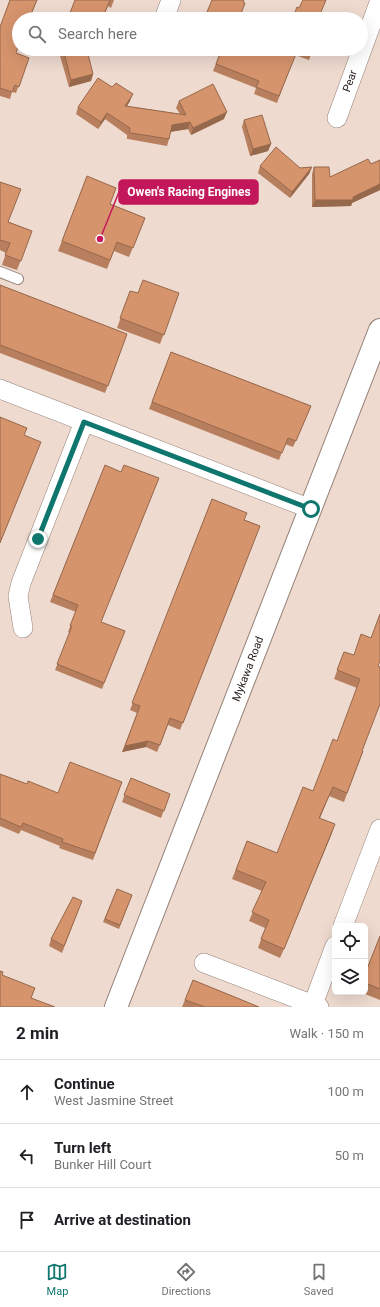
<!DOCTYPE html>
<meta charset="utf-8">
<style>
:root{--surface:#fff;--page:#f6f6f6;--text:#202124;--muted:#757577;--line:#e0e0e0;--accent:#0f766e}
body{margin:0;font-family:Roboto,sans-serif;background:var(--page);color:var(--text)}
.controls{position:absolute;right:12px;bottom:12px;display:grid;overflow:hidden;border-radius:6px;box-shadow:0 4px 16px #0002}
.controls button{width:36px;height:36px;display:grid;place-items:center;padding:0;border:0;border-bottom:1px solid var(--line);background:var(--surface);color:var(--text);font:20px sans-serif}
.stop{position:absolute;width:12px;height:12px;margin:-9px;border:3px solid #0f766e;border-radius:50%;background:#fff}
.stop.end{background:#0f766e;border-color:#fff;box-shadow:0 1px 4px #0008}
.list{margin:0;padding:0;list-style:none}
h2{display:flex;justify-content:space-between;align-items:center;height:52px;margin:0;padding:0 16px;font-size:17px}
h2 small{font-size:13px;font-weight:400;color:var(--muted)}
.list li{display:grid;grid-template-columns:26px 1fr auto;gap:12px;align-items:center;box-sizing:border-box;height:64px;padding:0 16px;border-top:1px solid var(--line)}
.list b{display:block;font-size:15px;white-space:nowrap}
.list p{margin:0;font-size:13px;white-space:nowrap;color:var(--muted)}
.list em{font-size:13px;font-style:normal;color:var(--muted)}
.icon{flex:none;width:22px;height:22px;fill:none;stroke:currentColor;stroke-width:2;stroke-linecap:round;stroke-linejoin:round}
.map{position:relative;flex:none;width:380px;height:1007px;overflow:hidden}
.search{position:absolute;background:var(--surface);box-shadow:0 4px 16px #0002;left:12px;right:12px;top:12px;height:44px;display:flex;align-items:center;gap:10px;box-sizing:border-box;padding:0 14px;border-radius:22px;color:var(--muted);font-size:15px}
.sheet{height:244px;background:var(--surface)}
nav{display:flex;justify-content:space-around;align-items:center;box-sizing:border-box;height:56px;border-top:1px solid var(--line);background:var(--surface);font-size:11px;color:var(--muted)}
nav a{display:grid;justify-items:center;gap:2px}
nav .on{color:var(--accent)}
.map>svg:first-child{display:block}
</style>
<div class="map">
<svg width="380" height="1007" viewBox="0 0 380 1007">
<rect width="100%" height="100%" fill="#eedacf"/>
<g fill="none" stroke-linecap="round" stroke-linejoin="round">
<defs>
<path id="lane" d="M0,272L18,279"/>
<path id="street" d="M164,19L171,0
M337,118L380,0
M0,389L311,509
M23,628L18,596L21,583L84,422
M343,926L380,829
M204,963L319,1007
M312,1007L335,946"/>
<path id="secondary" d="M116,1007L380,330"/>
</defs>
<!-- lane casing -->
<use href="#lane" stroke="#948177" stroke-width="12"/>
<!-- street casing -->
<use href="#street" stroke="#948177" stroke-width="20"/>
<!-- secondary casing -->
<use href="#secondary" stroke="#948177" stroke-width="24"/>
<!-- lane -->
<use href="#lane" stroke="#fff" stroke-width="10"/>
<!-- street -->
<use href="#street" stroke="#fff" stroke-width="19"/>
<!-- secondary -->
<use href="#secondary" stroke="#fff" stroke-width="22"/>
</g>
<!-- wall -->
<path fill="#b87f5e" d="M9,0H37L16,53L29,58L16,93L12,92L10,99L0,96V27L10,1Z
M75,0H114L111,8L108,6L103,19H68Z
M212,0L239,19H205Z
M58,49H96L94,54L88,56L93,74L91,81L69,87Z
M216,49H274L279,51L280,49H313L309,60L295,55L277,103L254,94L256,88L213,71L220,53L216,51Z
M112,87L130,101L127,106L180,114L176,108L179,101L224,119L191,135L188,129L170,132L169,139L167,146L128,139H127V135L105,119L98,129L76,114L78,107Z
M244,120L271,144L268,151L250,156L242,127Z
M380,160V190L352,203L351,206L312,207V174L314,167L330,177L371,164Z
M260,166L300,168L312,167L309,174L290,198L258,173Z
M87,176L110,204L145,218L129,257L114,251L107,269L58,251Z
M0,182L9,222L32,231L17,270L2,265L6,253L0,250Z
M0,285L127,334L105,393L0,353Z
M130,291L138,293H179L160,344L117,328Z
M171,352L311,406L293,447L285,444L279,460L149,409Z
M105,465L101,622L125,631L102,689L55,670L70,633L68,632L76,612L50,602Z
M212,499L245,520L260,526L180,730L168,725L157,752L146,747L122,752L137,713L130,710Z
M344,652L378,666L362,751H363L344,802L329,796L320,818L332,833L280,958L258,948L265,928L249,921L262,891L232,879L247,841L277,853L313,791L337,741L357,688L334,679Z
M0,774L27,784L58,793L122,782L93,860L59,848L60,846L21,830L19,834L0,826Z
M131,778L170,794L161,818L122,802Z
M117,889L132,895L119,929L103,922Z
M82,901L62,953L49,946L51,939Z
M380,936V1000L360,992H365V974Z
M193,980L259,1007H182Z"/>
<!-- shaded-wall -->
<path fill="#96684c" d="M91,49H96L94,54L84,57L87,50Z
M93,74L91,81L69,87L71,80Z
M133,94L130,101L123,112L125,106Z
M227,112L224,119L191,135L193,128Z
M107,113L105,119L98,129L101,122Z
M190,122L188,129L169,132L172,125Z
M271,144L268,151L250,156L253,149Z
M312,167L309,174L290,198L292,192Z
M380,184V190L352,203L351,206L312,207L315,200L353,197Z
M148,741L146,747L122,752L125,746Z
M333,787L329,796L316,827L319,818Z
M335,824L332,833L280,958L284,949Z"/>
<!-- building -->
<path fill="#d6946d" stroke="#96684c" d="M10,0H37L29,19H19V44L16,53L29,58L19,87L15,85L12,92L0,88V27Z
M75,0H110L102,19H87L70,13Z
M212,0H244L243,2L245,3L239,19H226L207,12Z
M303,0H326L318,19H292L297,7L299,8Z
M63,49H91L87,50L93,74L71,80Z
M222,49H274L279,51L280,49H298L279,96L256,87L259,81L216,64Z
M300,49H313L311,54Z
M98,78L112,87L116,83L133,94L125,106L186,115L179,101L213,84L227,112L193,128L190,122L172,125L169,139L131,133L129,132L130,128L107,113L101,122L78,107Z
M262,115L271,144L253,149L244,120Z
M276,147L300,168L312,167L292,192L260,166Z
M368,159L371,164L380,160V184L353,197V200H315L314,167H329L330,177Z
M87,176L116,188L110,204L145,218L133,248L117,242L110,260L62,241Z
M0,182L21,189L8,222L32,231L21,261L5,255L10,243L0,240Z
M143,280L179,293L164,335L120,318L130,291L138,293Z
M0,285L127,334L108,386L0,345Z
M171,352L311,406L296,441L288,438L282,453L152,402Z
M0,417L27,428L24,435L41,442L0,543Z
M105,465L121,472L124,465L159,478L101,622L125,631L104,683L57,664L72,626H70L78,605L53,595Z
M212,499L247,513L244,520L260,526L183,723L170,718L160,745L148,741L125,746L140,706L132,703Z
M380,614V661L378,666L380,667V704L362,751H363L347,793L333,787L319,818L335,824L284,949L261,939L269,920L252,912L266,882L236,870L247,841L277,853L303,787L313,791L333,739L337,741L360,679L337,670L344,652L354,655L361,634L371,638Z
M70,762L122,782L95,853L62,842L63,839L23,823L21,827L0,818V774L27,784L28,781L58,793Z
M131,778L170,794L164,811L124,795Z
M117,889L132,895L120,925L105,919Z
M73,897L82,901L64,946L51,939Z
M380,936V989L365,983V974Z
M0,971L3,972L2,975L35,988L31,998L55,1007H0Z
M193,980L259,1007H205L185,1000Z"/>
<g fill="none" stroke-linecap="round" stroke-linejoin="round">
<!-- route -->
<path stroke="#0f766e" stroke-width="5" d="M38,539L84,422L311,509"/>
</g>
<g text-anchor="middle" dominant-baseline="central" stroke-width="3" stroke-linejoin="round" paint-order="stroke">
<!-- street labels -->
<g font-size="11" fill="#2b2420" stroke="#fff">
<text transform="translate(350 81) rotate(-70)">Pear</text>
<text transform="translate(248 669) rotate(-69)">Mykawa Road</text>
</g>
</g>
<!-- callouts -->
<path fill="none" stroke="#c2185b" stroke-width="1.5" d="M100 239L119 192"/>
<circle fill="#c2185b" stroke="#fff" stroke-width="1.5" cx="100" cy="239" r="4"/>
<rect fill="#c2185b" stroke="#c2185b" stroke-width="1.5" x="119" y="180" width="139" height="24" rx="4"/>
<g font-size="12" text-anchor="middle" font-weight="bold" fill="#fff">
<text x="189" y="196">Owen's Racing Engines</text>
</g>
</svg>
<div class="controls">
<button><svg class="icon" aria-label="locate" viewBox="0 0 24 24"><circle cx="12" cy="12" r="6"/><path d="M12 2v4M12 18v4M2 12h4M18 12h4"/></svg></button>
<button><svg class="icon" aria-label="layers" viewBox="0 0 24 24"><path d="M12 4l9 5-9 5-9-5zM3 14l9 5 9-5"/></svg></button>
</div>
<div class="stop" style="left:311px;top:509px"></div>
<div class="stop end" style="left:38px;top:539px"></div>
<div class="search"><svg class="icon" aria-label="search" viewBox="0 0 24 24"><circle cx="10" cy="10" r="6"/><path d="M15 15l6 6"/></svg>Search here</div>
</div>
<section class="sheet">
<h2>2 min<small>Walk · 150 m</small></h2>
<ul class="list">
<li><svg class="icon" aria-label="ahead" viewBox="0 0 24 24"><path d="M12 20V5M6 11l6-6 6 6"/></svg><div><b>Continue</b><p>West Jasmine Street</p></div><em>100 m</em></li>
<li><svg class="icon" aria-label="left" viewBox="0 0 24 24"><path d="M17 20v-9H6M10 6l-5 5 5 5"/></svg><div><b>Turn left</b><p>Bunker Hill Court</p></div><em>50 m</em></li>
<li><svg class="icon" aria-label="arrive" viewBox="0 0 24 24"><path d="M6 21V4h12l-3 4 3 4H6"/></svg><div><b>Arrive at destination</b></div></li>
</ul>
</section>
<nav>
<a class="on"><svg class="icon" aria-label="map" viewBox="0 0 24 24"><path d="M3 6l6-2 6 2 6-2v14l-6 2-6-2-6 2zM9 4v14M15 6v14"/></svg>Map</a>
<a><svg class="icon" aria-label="directions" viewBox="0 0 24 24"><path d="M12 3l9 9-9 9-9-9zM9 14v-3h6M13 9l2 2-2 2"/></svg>Directions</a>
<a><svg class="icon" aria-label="saved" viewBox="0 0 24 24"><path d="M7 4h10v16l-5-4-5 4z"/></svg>Saved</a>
</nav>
